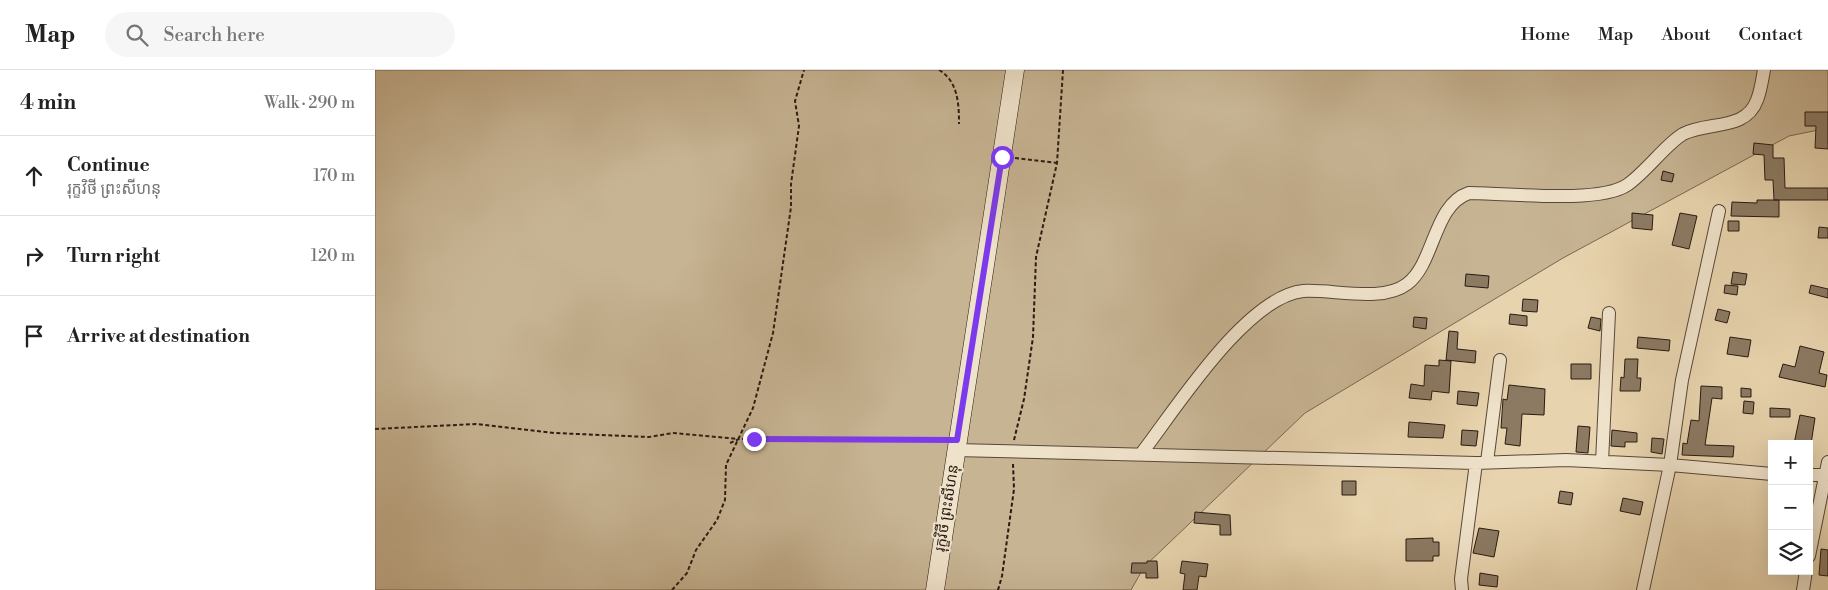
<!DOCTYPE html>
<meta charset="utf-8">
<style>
:root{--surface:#fff;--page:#f6f6f6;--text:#222;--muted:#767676;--line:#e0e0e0}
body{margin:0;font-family:"Libre Bodoni","Noto Sans Khmer",serif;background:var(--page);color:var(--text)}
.controls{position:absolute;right:15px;bottom:15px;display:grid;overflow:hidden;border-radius:0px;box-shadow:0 5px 20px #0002}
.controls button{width:45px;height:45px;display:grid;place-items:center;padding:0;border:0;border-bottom:1px solid var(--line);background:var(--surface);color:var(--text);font:25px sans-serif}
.stop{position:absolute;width:15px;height:15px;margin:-11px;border:4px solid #7c3aed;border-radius:50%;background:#fff}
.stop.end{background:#7c3aed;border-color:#fff;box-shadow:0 1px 5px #0008}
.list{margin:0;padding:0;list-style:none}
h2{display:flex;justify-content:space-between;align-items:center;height:65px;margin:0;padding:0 20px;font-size:21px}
h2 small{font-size:16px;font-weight:400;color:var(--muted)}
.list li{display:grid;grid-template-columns:32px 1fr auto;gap:15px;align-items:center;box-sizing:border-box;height:80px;padding:0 20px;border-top:1px solid var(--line)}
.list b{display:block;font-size:19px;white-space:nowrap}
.list p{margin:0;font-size:16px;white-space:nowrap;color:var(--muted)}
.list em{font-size:16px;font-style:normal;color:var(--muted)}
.icon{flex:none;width:28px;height:28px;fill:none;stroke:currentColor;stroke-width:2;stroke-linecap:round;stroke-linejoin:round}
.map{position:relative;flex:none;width:1453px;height:520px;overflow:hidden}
header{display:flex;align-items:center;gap:30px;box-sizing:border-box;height:70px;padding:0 25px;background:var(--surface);border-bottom:1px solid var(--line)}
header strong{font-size:24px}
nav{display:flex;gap:28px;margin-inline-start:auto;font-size:18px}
.search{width:350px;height:45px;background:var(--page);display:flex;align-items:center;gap:12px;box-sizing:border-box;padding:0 18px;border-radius:28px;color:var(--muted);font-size:19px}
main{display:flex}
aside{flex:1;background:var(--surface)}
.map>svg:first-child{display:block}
</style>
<header>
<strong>Map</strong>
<div class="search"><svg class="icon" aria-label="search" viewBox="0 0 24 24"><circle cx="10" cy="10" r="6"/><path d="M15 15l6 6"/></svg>Search here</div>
<nav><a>Home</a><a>Map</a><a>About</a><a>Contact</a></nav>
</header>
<main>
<aside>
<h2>4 min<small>Walk · 290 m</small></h2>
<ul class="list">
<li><svg class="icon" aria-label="ahead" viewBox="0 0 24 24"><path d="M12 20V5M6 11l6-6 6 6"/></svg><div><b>Continue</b><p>រុក្ខវិថី ព្រះសីហនុ</p></div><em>170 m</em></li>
<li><svg class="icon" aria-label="right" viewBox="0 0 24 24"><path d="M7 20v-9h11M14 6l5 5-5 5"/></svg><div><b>Turn right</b></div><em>120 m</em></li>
<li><svg class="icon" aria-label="arrive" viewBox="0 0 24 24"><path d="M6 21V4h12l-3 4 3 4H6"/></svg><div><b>Arrive at destination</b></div></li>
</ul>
</aside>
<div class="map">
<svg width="1453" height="520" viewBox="0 0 1453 520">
<rect width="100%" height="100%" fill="#e7d3ad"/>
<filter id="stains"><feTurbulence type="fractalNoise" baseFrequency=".004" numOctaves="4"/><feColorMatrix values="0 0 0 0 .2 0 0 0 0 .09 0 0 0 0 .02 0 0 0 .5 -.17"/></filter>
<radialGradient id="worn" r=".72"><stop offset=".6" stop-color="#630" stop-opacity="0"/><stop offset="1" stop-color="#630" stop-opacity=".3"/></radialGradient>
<!-- green -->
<path fill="#c7b493" stroke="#786752" d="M0,0H1453V58L1414,66L1188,188L930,343L769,497L756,520H0Z"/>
<!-- building -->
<path fill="#8c7a63" stroke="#291a12" d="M1430,42H1453V79L1440,78L1441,56H1430Z
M1379,73L1398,75V88H1409L1410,118H1453V130H1399L1398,110H1390L1389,85L1378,84Z
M1288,101L1299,104L1297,112L1286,110Z
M1382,130H1404V147L1356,146L1357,132L1382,133Z
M1257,143L1278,145L1277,160L1257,158Z
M1305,143L1322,146L1314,179L1297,175Z
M1353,151H1364V161H1353Z
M1444,157L1453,158V168H1443Z
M1358,202L1372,204L1370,215L1356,214Z
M1091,204L1114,206L1113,218L1090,216Z
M1350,215L1363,216L1362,225L1349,223Z
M1436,215L1453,219V228L1434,223Z
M1148,229L1163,230L1162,242L1147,241Z
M1343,239L1355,242L1352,253L1340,250Z
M1135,244L1152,246V256L1134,254Z
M1039,247L1052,248L1051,259L1038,257Z
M1216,247L1226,249L1225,261L1213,258Z
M1074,261L1083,262L1082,279L1101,281L1100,293L1071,290Z
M1263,267L1295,270L1294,281L1262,278Z
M1355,267L1376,270L1373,287L1352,284Z
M1425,276L1449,282L1444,303L1452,305L1450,317L1404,307L1408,294L1420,297Z
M1250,289H1263L1262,308H1266L1265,321H1245L1246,307L1249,308Z
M1064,290L1076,291L1074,323L1057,321L1056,330L1034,328L1036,314L1049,316L1050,295L1064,296Z
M1196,294H1216V309H1196Z
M1134,315L1170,319L1169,345L1147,344L1145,376L1130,374L1132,358H1126L1128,329L1132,330Z
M1326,316L1347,317V329L1337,328L1330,375L1359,376L1358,387L1307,385L1308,373L1312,374L1316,350L1324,351Z
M1366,318L1376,319V327H1366Z
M1083,321L1104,323L1102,336L1082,334Z
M1369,331L1379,332L1378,344L1368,343Z
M1395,338L1415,339V347H1395Z
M1425,345L1440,348L1436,374H1419Z
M1034,352L1070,355L1068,368L1033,367Z
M1203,356L1215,357L1213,383L1201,382Z
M1087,360L1103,361L1101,376L1086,375Z
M1237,360L1262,363V372H1250V377L1236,376Z
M1277,368L1289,369L1287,384L1276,382Z
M967,411H981V425H967Z
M1185,421L1198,423L1196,435L1183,433Z
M1248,428L1268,432L1265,445L1245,441Z
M820,442L855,445L856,465H845V455L819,453Z
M1104,458L1124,461L1119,487L1098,483Z
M1058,468V472H1064V486H1058V491H1031V469Z
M1446,479L1453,480V506L1444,505Z
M772,491H782L783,508H771V503H756L757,493H772Z
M807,491L833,494L831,507L824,506L822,520H808L810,504L805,503Z
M1105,503L1123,506L1122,517L1104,515Z"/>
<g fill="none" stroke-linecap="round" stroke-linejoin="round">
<defs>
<path id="street" d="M581,380L1101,393L1191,390L1295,395L1397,404
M766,384C800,340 871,227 928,221C958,219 1007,233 1032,214C1060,193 1058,135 1094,123C1130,123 1224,134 1252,115C1271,102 1291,74 1308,64C1333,51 1371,61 1382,30C1386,20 1387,10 1389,0
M1112,392L1125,290
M1227,392L1234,243
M1434,405H1450
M1434,486L1453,392
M1087,520L1086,509L1101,393
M1268,520L1295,395L1307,310L1344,141
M1428,520L1431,501"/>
<path id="secondary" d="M560,520L640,0"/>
</defs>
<!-- street casing -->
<use href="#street" stroke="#584839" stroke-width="14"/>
<!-- secondary casing -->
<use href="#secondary" stroke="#291a12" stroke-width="19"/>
<!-- path -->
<path stroke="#291a12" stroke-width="2" stroke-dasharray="4 2.5" stroke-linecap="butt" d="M564,0C583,11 584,34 584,54
M640,88L682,93
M0,359L101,354L179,363L274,367L298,363L364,369
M639,370L649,329L658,267L661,187L682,93L688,0
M355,373L364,369L569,370
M297,520L312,503L321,480L342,450L350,430L351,395L378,338L398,263L416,137V114L424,56L420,31L429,0
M623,520L627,506L639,419L638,394"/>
<!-- street -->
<use href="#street" stroke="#efe2ca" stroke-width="12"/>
<!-- secondary -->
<use href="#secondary" stroke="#efe2ca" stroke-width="18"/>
</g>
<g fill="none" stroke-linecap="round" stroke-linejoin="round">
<!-- route -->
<path stroke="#7c3aed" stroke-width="6" d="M379,369L582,370L627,87"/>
</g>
<g text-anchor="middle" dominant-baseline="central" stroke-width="4" stroke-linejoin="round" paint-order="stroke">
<!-- street labels -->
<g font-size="15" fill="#291a12" stroke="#efe2ca">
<text transform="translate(572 438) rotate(-81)">រុក្ខវិថី ព្រះសីហនុ</text>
</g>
</g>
<rect width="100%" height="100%" filter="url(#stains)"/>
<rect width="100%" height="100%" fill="url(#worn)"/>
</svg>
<div class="controls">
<button>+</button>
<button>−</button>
<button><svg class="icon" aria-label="layers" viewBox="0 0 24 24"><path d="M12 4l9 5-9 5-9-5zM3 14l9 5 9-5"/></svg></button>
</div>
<div class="stop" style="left:627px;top:87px"></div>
<div class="stop end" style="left:379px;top:369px"></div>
</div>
</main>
